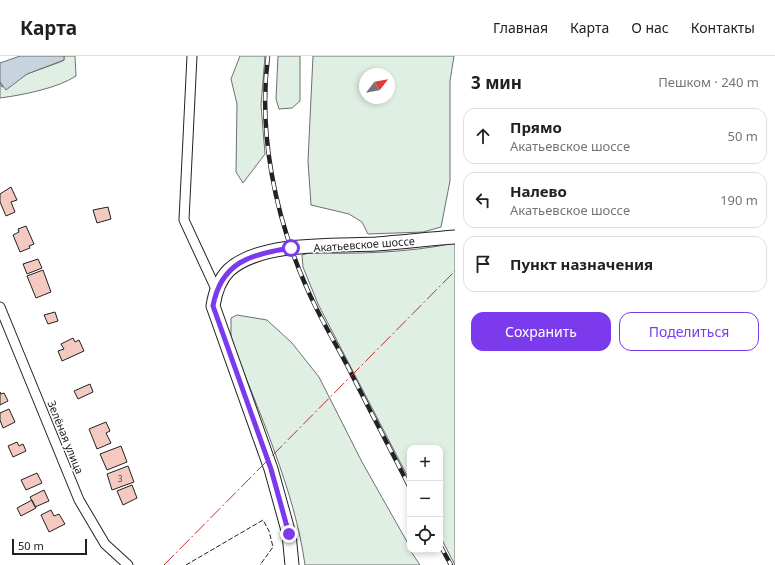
<!DOCTYPE html>
<html lang="ru">
<meta charset="utf-8">
<style>
:root{--surface:#fff;--page:#f2f2f2;--text:#202124;--muted:#757577;--line:#e0e0e0;--accent:#7c3aed}
body{margin:0;font-family:"Noto Sans",sans-serif;background:var(--page);color:var(--text)}
.controls{position:absolute;right:12px;bottom:12px;display:grid;overflow:hidden;border-radius:8px;box-shadow:0 2px 6px #0003}
.controls button{width:36px;height:36px;display:grid;place-items:center;padding:0;border:0;border-bottom:1px solid var(--line);background:var(--surface);color:var(--text);font:20px sans-serif}
.compass{position:absolute;left:359px;top:12px;width:36px;height:36px;border-radius:50%;background:var(--surface);box-shadow:0 2px 6px #0003;rotate:59deg}
.scale{position:absolute;left:12px;bottom:10px;width:75px;box-sizing:border-box;padding-left:4px;border:2px solid #222;border-top:0;font-size:11px;line-height:14px;white-space:nowrap;color:#222;-webkit-text-stroke:3px #fff;paint-order:stroke}
.stop{position:absolute;width:12px;height:12px;margin:-9px;border:3px solid #7c3aed;border-radius:50%;background:#fff}
.stop.end{background:#7c3aed;border-color:#fff;box-shadow:0 1px 4px #0008}
.list{margin:0;padding:0;list-style:none}
h2{display:flex;justify-content:space-between;align-items:center;height:52px;margin:0;padding:0 16px;font-size:17px}
h2 small{font-size:13px;font-weight:400;color:var(--muted)}
.list li{display:grid;grid-template-columns:26px 1fr auto;gap:12px;align-items:center;box-sizing:border-box;height:56px;margin:0 8px 8px;padding:0 8px;border:1px solid var(--line);border-radius:12px}
.list b{display:block;font-size:15px;white-space:nowrap}
.list p{margin:0;font-size:13px;white-space:nowrap;color:var(--muted)}
.list em{font-size:13px;font-style:normal;color:var(--muted)}
.actions{display:flex;gap:8px;padding:12px 16px}
.actions a{flex:1;padding:9px 0;border:1px solid var(--accent);border-radius:12px;text-align:center;font-size:14px;color:var(--accent)}
.actions .main{background:var(--accent);color:#fff}
.icon{flex:none;width:22px;height:22px;fill:none;stroke:currentColor;stroke-width:2;stroke-linecap:round;stroke-linejoin:round}
.map{position:relative;flex:none;width:455px;height:509px;overflow:hidden}
header{display:flex;align-items:center;gap:24px;box-sizing:border-box;height:56px;padding:0 20px;background:var(--surface);border-bottom:1px solid var(--line)}
header strong{font-size:19px}
nav{display:flex;gap:22px;margin-inline-start:auto;font-size:14px}
main{display:flex}
aside{flex:1;background:var(--surface)}
.map>svg:first-child{display:block}
</style>
<header>
<strong>Карта</strong>
<nav><a>Главная</a><a>Карта</a><a>О нас</a><a>Контакты</a></nav>
</header>
<main>
<div class="map">
<svg width="455" height="509" viewBox="0 0 455 509">
<rect width="100%" height="100%" fill="#fff"/>
<!-- green -->
<path fill="#e0efe3" stroke="#6f6f6f" fill-rule="evenodd" d="M64,0H75L76,20C58,32 23,39 0,42V26L2,31L27,18L60,6L64,4Z
M240,0H265L261,49L265,98L243,127L236,116L237,48L231,23Z
M278,0H300V45L292,52L279,53L276,43Z
M313,0H454L450,25V125L441,171L423,176L368,178L362,166L349,158L311,149L308,105ZM365,18H389V42H365Z
M455,187V509L440,480V392H410V425L318,248L303,211L302,199L309,197C357,198 407,197 455,187Z
M237,259L267,264L292,287L319,321L362,406L410,491V494L420,509H305C295,435 258,354 231,284V262Z"/>
<!-- water -->
<path fill="#c7d3dd" stroke="#6f6f6f" d="M20,0H64V4L27,18L6,34L0,26V7Z"/>
<!-- building -->
<path fill="#f3c9c0" stroke="#222" d="M11,131L17,144L11,146L15,156L6,160L0,146V138Z
M108,151L111,163L97,167L93,154Z
M26,170L34,188L29,190L30,192L20,196L13,179L19,176L18,173Z
M38,203L42,212L27,218L23,208Z
M43,214L51,236L36,242L27,220Z
M55,256L58,265L48,268L44,259Z
M73,282L75,286L79,284L84,295L62,305L58,295L64,293L61,288Z
M90,328L93,336L78,343L74,335Z
M0,336L1,338L4,337L8,345L0,349Z
M9,353L15,366L3,372L0,364V357Z
M106,366L110,375L106,377L111,387L97,393L89,373Z
M17,386L19,390L23,388L26,395L13,401L8,390Z
M121,390L127,406L107,414L100,398Z
M128,410L134,426L112,434L107,418Z
M37,417L42,427L26,434L21,424Z
M132,429L137,442L123,449L117,435Z
M44,434L49,445L35,451L30,441Z
M32,444L36,452L21,460L17,452Z
M51,454L54,460L59,458L65,468L49,476L41,459Z"/>
<g fill="none" stroke-linecap="round" stroke-linejoin="round">
<defs>
<path id="minor" d="M192,0L184,164L216,233
M0,251L79,444L105,488L128,509"/>
<path id="secondary" d="M292,509L289,478L271,413L213,250C215,237 219,224 229,214C261,185 335,190 376,188C402,186 429,183 455,181"/>
</defs>
<!-- minor casing -->
<use href="#minor" stroke="#222" stroke-width="11"/>
<!-- secondary casing -->
<use href="#secondary" stroke="#222" stroke-width="15"/>
<!-- minor -->
<use href="#minor" stroke="#fff" stroke-width="9"/>
<!-- secondary -->
<use href="#secondary" stroke="#fff" stroke-width="13"/>
<defs>
<path id="rail" d="M268,0C258,77 275,160 306,230C318,259 335,286 349,313C369,353 390,392 410,432
M440,489L451,509"/>
</defs>
<!-- rail casing -->
<use href="#rail" stroke="#222" stroke-width="4.5"/>
<!-- rail -->
<use href="#rail" stroke="#fff" stroke-width="3" stroke-dasharray="9" stroke-linecap="butt"/>
<!-- fence -->
<path stroke="#222" stroke-width="1" stroke-dasharray="5 2" stroke-linecap="butt" d="M186,509L263,464L269,475L273,491L260,509"/>
<!-- power -->
<path stroke="#c62828" stroke-width="1" stroke-dasharray="14 3 2 3" stroke-linecap="butt" d="M164,509L455,215"/>
</g>
<g fill="none" stroke-linecap="round" stroke-linejoin="round">
<!-- route -->
<path stroke="#7c3aed" stroke-width="5" d="M289,478L271,413L213,250C221,206 251,198 291,192"/>
</g>
<g text-anchor="middle" dominant-baseline="central" stroke-width="3" stroke-linejoin="round" paint-order="stroke">
<!-- number labels -->
<g font-size="9" fill="#564c4a">
<text x="120" y="422">3</text>
</g>
<!-- street labels -->
<g font-size="11" fill="#222" stroke="#fff">
<text transform="translate(364 188) rotate(-4)">Акатьевское шоссе</text>
<text transform="translate(66 381) rotate(68)">Зелёная улица</text>
</g>
</g>
</svg>
<div class="controls">
<button>+</button>
<button>−</button>
<button><svg class="icon" aria-label="locate" viewBox="0 0 24 24"><circle cx="12" cy="12" r="6"/><path d="M12 2v4M12 18v4M2 12h4M18 12h4"/></svg></button>
</div>
<svg class="compass" viewBox="-18 -18 36 36"><path d="M0-13l5 13h-10z" fill="#e53935"/><path d="M0 13l5-13h-10z" fill="#757577"/></svg>
<div class="scale">50 m</div>
<div class="stop" style="left:291px;top:192px"></div>
<div class="stop end" style="left:289px;top:478px"></div>
</div>
<aside>
<h2>3 мин<small>Пешком · 240 m</small></h2>
<ul class="list">
<li><svg class="icon" aria-label="ahead" viewBox="0 0 24 24"><path d="M12 20V5M6 11l6-6 6 6"/></svg><div><b>Прямо</b><p>Акатьевское шоссе</p></div><em>50 m</em></li>
<li><svg class="icon" aria-label="left" viewBox="0 0 24 24"><path d="M17 20v-9H6M10 6l-5 5 5 5"/></svg><div><b>Налево</b><p>Акатьевское шоссе</p></div><em>190 m</em></li>
<li><svg class="icon" aria-label="arrive" viewBox="0 0 24 24"><path d="M6 21V4h12l-3 4 3 4H6"/></svg><div><b>Пункт назначения</b></div></li>
</ul>
<div class="actions"><a class="main">Сохранить</a><a>Поделиться</a></div>
</aside>
</main>
